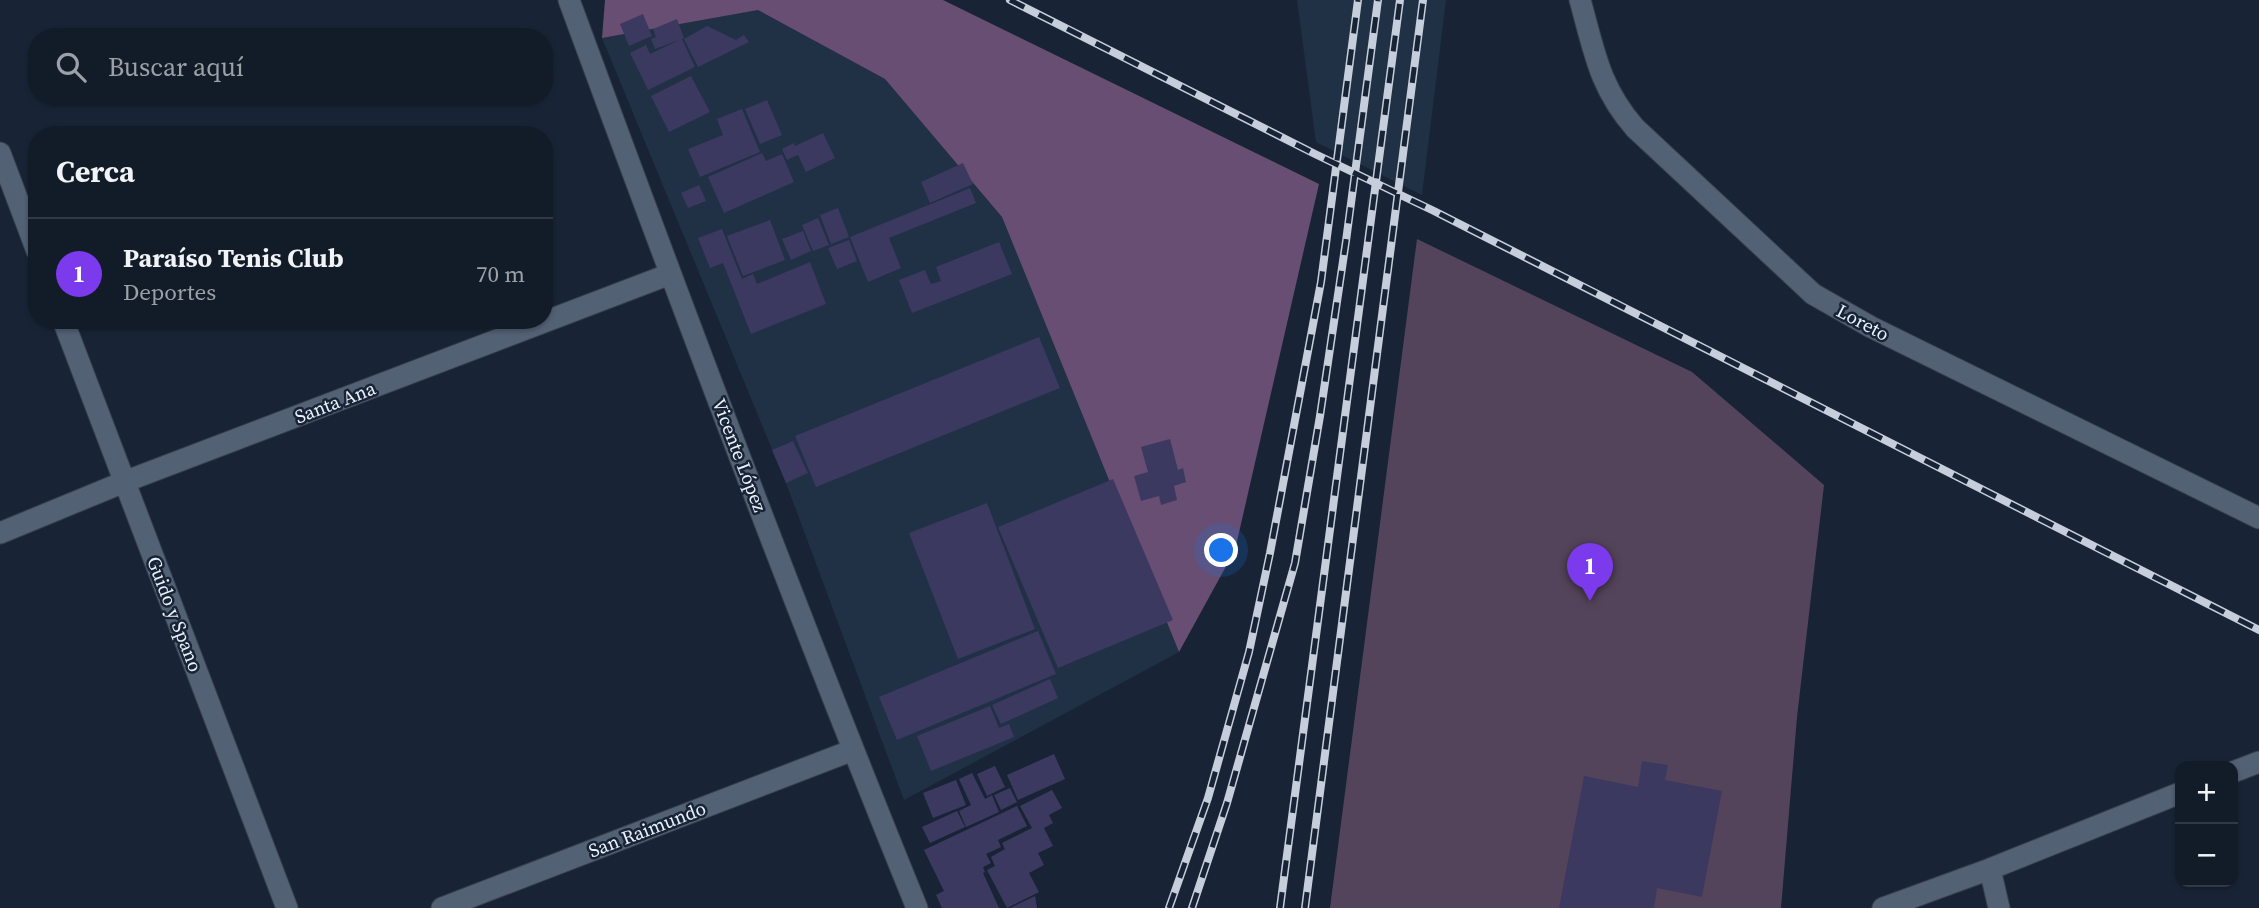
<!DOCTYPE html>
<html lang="es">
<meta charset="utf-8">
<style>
:root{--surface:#121b28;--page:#1b2430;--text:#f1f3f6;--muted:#9ca1a8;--line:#313945;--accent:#7c3aed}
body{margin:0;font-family:"Source Serif 4",serif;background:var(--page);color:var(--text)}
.controls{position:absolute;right:21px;bottom:21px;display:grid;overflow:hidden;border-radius:14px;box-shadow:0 2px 5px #0004}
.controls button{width:63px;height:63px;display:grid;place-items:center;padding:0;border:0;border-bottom:2px solid var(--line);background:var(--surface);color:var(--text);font:35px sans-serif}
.you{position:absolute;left:1222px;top:551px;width:24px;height:24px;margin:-18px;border:5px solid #fff;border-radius:50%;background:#1a73e8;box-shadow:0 0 0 10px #1a73e833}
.badge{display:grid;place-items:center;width:46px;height:46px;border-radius:50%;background:var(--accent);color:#fff;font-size:23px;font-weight:700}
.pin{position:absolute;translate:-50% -58px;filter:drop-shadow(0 2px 4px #0008)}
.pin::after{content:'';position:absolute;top:37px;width:24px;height:21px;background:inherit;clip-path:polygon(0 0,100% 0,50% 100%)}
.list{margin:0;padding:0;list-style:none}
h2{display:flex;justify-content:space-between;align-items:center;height:91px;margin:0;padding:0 28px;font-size:30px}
h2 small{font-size:23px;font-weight:400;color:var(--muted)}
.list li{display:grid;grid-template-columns:46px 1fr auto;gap:21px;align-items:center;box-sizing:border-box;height:112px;padding:0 28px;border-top:2px solid var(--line)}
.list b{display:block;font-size:26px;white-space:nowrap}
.list p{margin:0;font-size:23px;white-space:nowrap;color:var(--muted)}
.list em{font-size:23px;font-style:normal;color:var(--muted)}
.icon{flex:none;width:38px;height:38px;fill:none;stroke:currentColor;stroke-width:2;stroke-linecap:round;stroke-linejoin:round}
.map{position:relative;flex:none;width:2259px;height:908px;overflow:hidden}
.search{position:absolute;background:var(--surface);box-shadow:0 2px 5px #0004;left:28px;top:28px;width:525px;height:77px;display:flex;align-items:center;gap:18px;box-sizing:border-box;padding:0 24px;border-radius:28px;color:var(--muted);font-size:26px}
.panel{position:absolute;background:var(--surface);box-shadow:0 2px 5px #0004;left:28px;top:126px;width:525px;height:203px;border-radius:28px}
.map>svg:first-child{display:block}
</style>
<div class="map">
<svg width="2259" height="908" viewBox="0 0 2259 908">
<rect width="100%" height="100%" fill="#182435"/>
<!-- built -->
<path fill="#203045" d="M1297,0H1446L1422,195L1316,142Z
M758,10L885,79L1002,217L1179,652L904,800L786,483L602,38Z"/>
<!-- green -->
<path fill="#54445b" d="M1417,239L1692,372L1824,485L1797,717L1781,908H1330Z"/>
<!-- forest -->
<path fill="#684e72" d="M605,0H943L1319,184L1235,550L1179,652L1002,217L885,79L758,10L602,38Z"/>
<!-- building -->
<path fill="#3c3960" d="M643,14L652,36L629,46L620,24Z
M677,19L684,38L682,39L695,67L648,90L630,53L646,45L650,54L679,40L655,49L651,39L656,37L653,29Z
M707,26L736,40L744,35L749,42L698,67L684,39Z
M691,76L710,112L669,132L651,96Z
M767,100L782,135L760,144L745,109Z
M742,109L760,152L700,177L688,149L723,135L717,119Z
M823,133L835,158L806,172L798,155L787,160L782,149L794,143L795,146Z
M762,153L766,161L782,154L794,182L724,213L708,177Z
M963,163L973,184L930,203L921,182Z
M699,185L706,201L688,208L681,193Z
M970,188L976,203L889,238L901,268L868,282L850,237Z
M838,208L849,237L831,244L820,215Z
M818,218L829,245L813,251L802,225Z
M770,220L785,260L743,276L727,236Z
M722,229L742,279L753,274L757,284L810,262L826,304L751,334L723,263L710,268L698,238Z
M803,231L811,251L791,260L782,239Z
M849,240L857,261L837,269L828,248Z
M999,242L1012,274L912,313L899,280L925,270L931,284L941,281L936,267Z
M1039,337L1060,388L816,487L795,436Z
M1170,439L1178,470L1183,468L1186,482L1174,486L1177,500L1161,505L1159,496L1141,501L1134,476L1148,472L1141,447Z
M793,441L808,473L786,483L772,450Z
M1113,479L1173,620L1058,668L998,527Z
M987,503L1035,629L958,659L909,533Z
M1038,631L1056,674L897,740L879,697Z
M1050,679L1058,698L1001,724L992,705Z
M990,706L999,728L1009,724L1014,737L931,771L917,736Z
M1054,754L1065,779L1018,800L1007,775Z
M1642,761L1668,765L1665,780L1722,791L1702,897L1657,888L1654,908H1559L1584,776L1638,787Z
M995,766L1005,787L987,796L977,774Z
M972,773L985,799L992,795L999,812L966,827L959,811L971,805L959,779Z
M956,780L966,805L933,818L923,793Z
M1010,788L1017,802L1001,810L994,795Z
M1052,790L1062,808L1049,815L1053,823L1044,828L1053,846L1038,853L1044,865L1029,873L1039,892L1007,908L987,870L995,866L991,857L1005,849L1002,843L1032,828L1020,806Z
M1017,806L1027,826L998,840L1001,847L986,854L991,863L983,867L985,872L983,873L999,908H942L936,895L944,891L924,850Z
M957,811L965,827L930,843L922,827Z
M1035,896L1037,908H1010Z"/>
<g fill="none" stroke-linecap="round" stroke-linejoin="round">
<defs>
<path id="minor" d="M569,0C681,304 795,608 917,908
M1580,0C1594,50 1599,87 1635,128L1813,294L1871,327L2259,518
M0,153L37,251
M63,320L287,908
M0,533L124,482L670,274
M2233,772L2259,762
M1990,869L1999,908
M442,908L853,750
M1883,908L1990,869L2180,793"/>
</defs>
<!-- minor casing -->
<use href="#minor" stroke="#373f4e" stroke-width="23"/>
<!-- minor -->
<use href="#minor" stroke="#536175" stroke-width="21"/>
<defs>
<path id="rail" d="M1010,0L1315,154L1434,211L2259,630
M1169,908L1208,798L1249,652L1270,553L1321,282L1358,0
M1192,908L1227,803L1295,563L1320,416L1346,241L1378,0
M1280,908L1400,0
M1305,908L1423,0"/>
</defs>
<!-- rail casing -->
<use href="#rail" stroke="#c6cedb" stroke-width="8"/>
<!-- rail -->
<use href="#rail" stroke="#182435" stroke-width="5" stroke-dasharray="16" stroke-linecap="butt"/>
</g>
<g text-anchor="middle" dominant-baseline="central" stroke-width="5" stroke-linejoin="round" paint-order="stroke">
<!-- street labels -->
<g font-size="19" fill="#eaf2fd" stroke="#182435">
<text transform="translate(1863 322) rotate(28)">Loreto</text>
<text transform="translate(335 402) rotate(-21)">Santa Ana</text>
<text transform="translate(740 455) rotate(69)">Vicente López</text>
<text transform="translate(175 614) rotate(69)">Guido y Spano</text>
<text transform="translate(647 829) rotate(-21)">San Raimundo</text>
</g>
</g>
</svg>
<div class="controls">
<button>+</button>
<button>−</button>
</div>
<div class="you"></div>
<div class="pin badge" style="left:1590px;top:601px">1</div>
<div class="search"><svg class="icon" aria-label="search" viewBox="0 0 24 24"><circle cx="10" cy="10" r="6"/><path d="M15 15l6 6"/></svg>Buscar aquí</div>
<section class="panel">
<h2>Cerca<small></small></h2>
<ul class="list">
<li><span class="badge">1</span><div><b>Paraíso Tenis Club</b><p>Deportes</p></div><em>70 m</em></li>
</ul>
</section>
</div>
